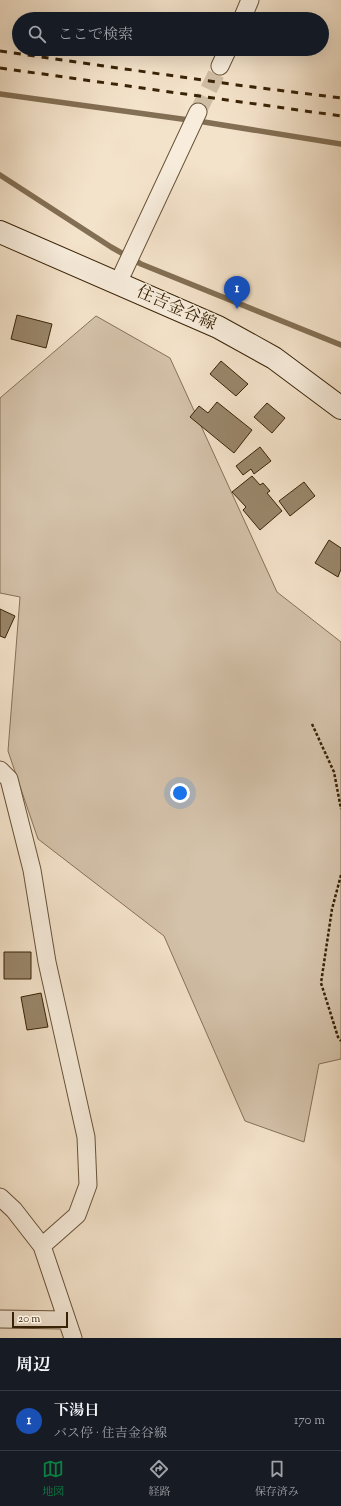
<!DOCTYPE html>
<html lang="ja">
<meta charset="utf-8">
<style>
:root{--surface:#171b24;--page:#20242c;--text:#f1f3f6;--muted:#9ea1a6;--line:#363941;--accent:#0b8043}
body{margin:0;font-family:"Sorts Mill Goudy","Noto Serif JP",serif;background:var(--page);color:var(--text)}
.scale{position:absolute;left:12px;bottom:10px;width:56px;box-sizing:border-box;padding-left:4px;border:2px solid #392306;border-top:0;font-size:11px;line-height:14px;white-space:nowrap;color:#392306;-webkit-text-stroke:3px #f8eddd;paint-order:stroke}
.you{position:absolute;left:180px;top:793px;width:14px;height:14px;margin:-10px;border:3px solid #fff;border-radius:50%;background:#1a73e8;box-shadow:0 0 0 6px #1a73e833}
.badge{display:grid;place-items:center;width:26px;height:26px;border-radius:50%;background:var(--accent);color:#fff;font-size:13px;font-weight:700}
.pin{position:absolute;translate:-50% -33px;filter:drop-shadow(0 1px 2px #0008)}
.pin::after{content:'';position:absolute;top:21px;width:14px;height:12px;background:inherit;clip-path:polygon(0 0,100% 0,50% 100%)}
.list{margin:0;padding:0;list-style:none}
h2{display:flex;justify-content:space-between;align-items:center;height:52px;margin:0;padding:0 16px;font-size:17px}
h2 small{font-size:13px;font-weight:400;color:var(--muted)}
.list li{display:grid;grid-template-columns:26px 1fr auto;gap:12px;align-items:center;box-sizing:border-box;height:60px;padding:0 16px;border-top:1px solid var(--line)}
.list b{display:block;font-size:15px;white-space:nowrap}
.list p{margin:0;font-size:13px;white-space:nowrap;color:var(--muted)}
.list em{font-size:13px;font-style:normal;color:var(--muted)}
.icon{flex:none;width:22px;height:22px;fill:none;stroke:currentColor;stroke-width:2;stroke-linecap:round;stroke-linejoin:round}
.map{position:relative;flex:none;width:341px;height:1338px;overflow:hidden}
.search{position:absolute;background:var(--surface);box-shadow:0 4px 16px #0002;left:12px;right:12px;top:12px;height:44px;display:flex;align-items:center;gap:10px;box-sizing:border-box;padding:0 14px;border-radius:22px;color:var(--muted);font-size:15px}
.sheet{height:112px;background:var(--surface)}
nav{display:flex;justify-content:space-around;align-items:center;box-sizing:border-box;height:56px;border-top:1px solid var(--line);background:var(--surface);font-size:11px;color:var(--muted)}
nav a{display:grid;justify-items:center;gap:2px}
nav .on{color:var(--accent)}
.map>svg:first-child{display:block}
</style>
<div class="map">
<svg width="341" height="1338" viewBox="0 0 341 1338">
<rect width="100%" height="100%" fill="#f4e3cb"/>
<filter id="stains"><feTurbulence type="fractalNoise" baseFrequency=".005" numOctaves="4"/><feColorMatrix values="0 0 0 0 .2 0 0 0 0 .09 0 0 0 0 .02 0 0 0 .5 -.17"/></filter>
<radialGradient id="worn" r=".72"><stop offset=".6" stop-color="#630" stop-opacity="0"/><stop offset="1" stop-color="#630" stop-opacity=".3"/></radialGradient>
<!-- green -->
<path fill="#d4c2aa" stroke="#867258" d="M96,316L170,358L277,592L341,642V1059L319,1064L304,1142L245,1121L164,936L38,839L8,751L20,597L0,593V398Z"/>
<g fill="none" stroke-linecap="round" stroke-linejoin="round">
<!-- stream -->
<path stroke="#836f54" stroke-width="5.5" d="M0,94L189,120
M204,122L341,144
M0,175L111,247L141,264L341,345"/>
</g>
<!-- building -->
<path fill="#9a876c" stroke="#392306" d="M17,315L52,324L46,348L11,339Z
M221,361L248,384L236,396L210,374Z
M217,402L252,430L234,453L190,417L199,406L208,413Z
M267,403L285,418L272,433L254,417Z
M260,447L271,461L254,474L251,469L243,475L236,466Z
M252,476L260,485L263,483L270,491L267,493L282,511L260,530L243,510L246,507L232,492Z
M304,482L315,496L290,516L279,501Z
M329,540L341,548V569L338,577L315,563Z
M0,609L15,616L5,638L0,636Z
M4,952H31V979H4Z
M41,993L48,1027L27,1030L21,997Z"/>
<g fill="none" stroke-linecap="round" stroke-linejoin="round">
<!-- minor-tunnel -->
<path stroke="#cfbda4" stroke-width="17" stroke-dasharray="17 8" stroke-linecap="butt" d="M198,112L220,66"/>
<defs>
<path id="minor" d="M242,19L250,0
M220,66L228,49
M118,283L198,112
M0,770L9,779L32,870L47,962L86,1137L88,1185L77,1215L42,1246
M0,1197L14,1210L42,1246L73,1338
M0,1319L66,1320"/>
<path id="secondary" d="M0,232L218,327L274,358L341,408"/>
</defs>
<!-- minor casing -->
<use href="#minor" stroke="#685337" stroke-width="19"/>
<!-- secondary casing -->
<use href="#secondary" stroke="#392306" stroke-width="24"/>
<!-- path -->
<path stroke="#392306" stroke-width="2.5" stroke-dasharray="3 2" stroke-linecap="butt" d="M312,724L334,772L341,809
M341,875L332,909L321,983L338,1037L341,1041"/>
<!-- minor -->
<use href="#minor" stroke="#f8eddd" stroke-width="17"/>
<!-- secondary -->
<use href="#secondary" stroke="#f8eddd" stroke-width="22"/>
<!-- rail -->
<path stroke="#392306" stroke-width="3" stroke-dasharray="7 7" stroke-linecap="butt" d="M0,51L237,85L341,98
M0,68L341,116"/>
</g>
<g text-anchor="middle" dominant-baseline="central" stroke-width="3" stroke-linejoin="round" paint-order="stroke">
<!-- street labels -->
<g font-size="17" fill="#392306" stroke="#f8eddd">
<text transform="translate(176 309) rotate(24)">住吉金谷線</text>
</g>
</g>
<rect width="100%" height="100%" filter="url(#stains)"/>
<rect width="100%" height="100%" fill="url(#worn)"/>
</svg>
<div class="scale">20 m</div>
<div class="you"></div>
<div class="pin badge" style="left:237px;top:309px;background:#1a4fb4">1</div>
<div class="search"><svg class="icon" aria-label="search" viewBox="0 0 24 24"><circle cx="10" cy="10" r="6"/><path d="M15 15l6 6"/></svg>ここで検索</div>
</div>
<section class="sheet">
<h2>周辺<small></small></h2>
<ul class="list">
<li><span class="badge" style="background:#1a4fb4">1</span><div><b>下湯日</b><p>バス停 · 住吉金谷線</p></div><em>170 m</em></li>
</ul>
</section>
<nav>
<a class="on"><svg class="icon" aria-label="map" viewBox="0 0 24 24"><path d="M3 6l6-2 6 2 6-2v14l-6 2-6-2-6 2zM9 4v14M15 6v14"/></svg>地図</a>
<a><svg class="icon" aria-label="directions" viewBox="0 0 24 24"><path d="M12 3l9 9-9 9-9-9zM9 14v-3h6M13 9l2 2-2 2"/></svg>経路</a>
<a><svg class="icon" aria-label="saved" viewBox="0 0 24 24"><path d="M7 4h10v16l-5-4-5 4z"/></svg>保存済み</a>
</nav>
